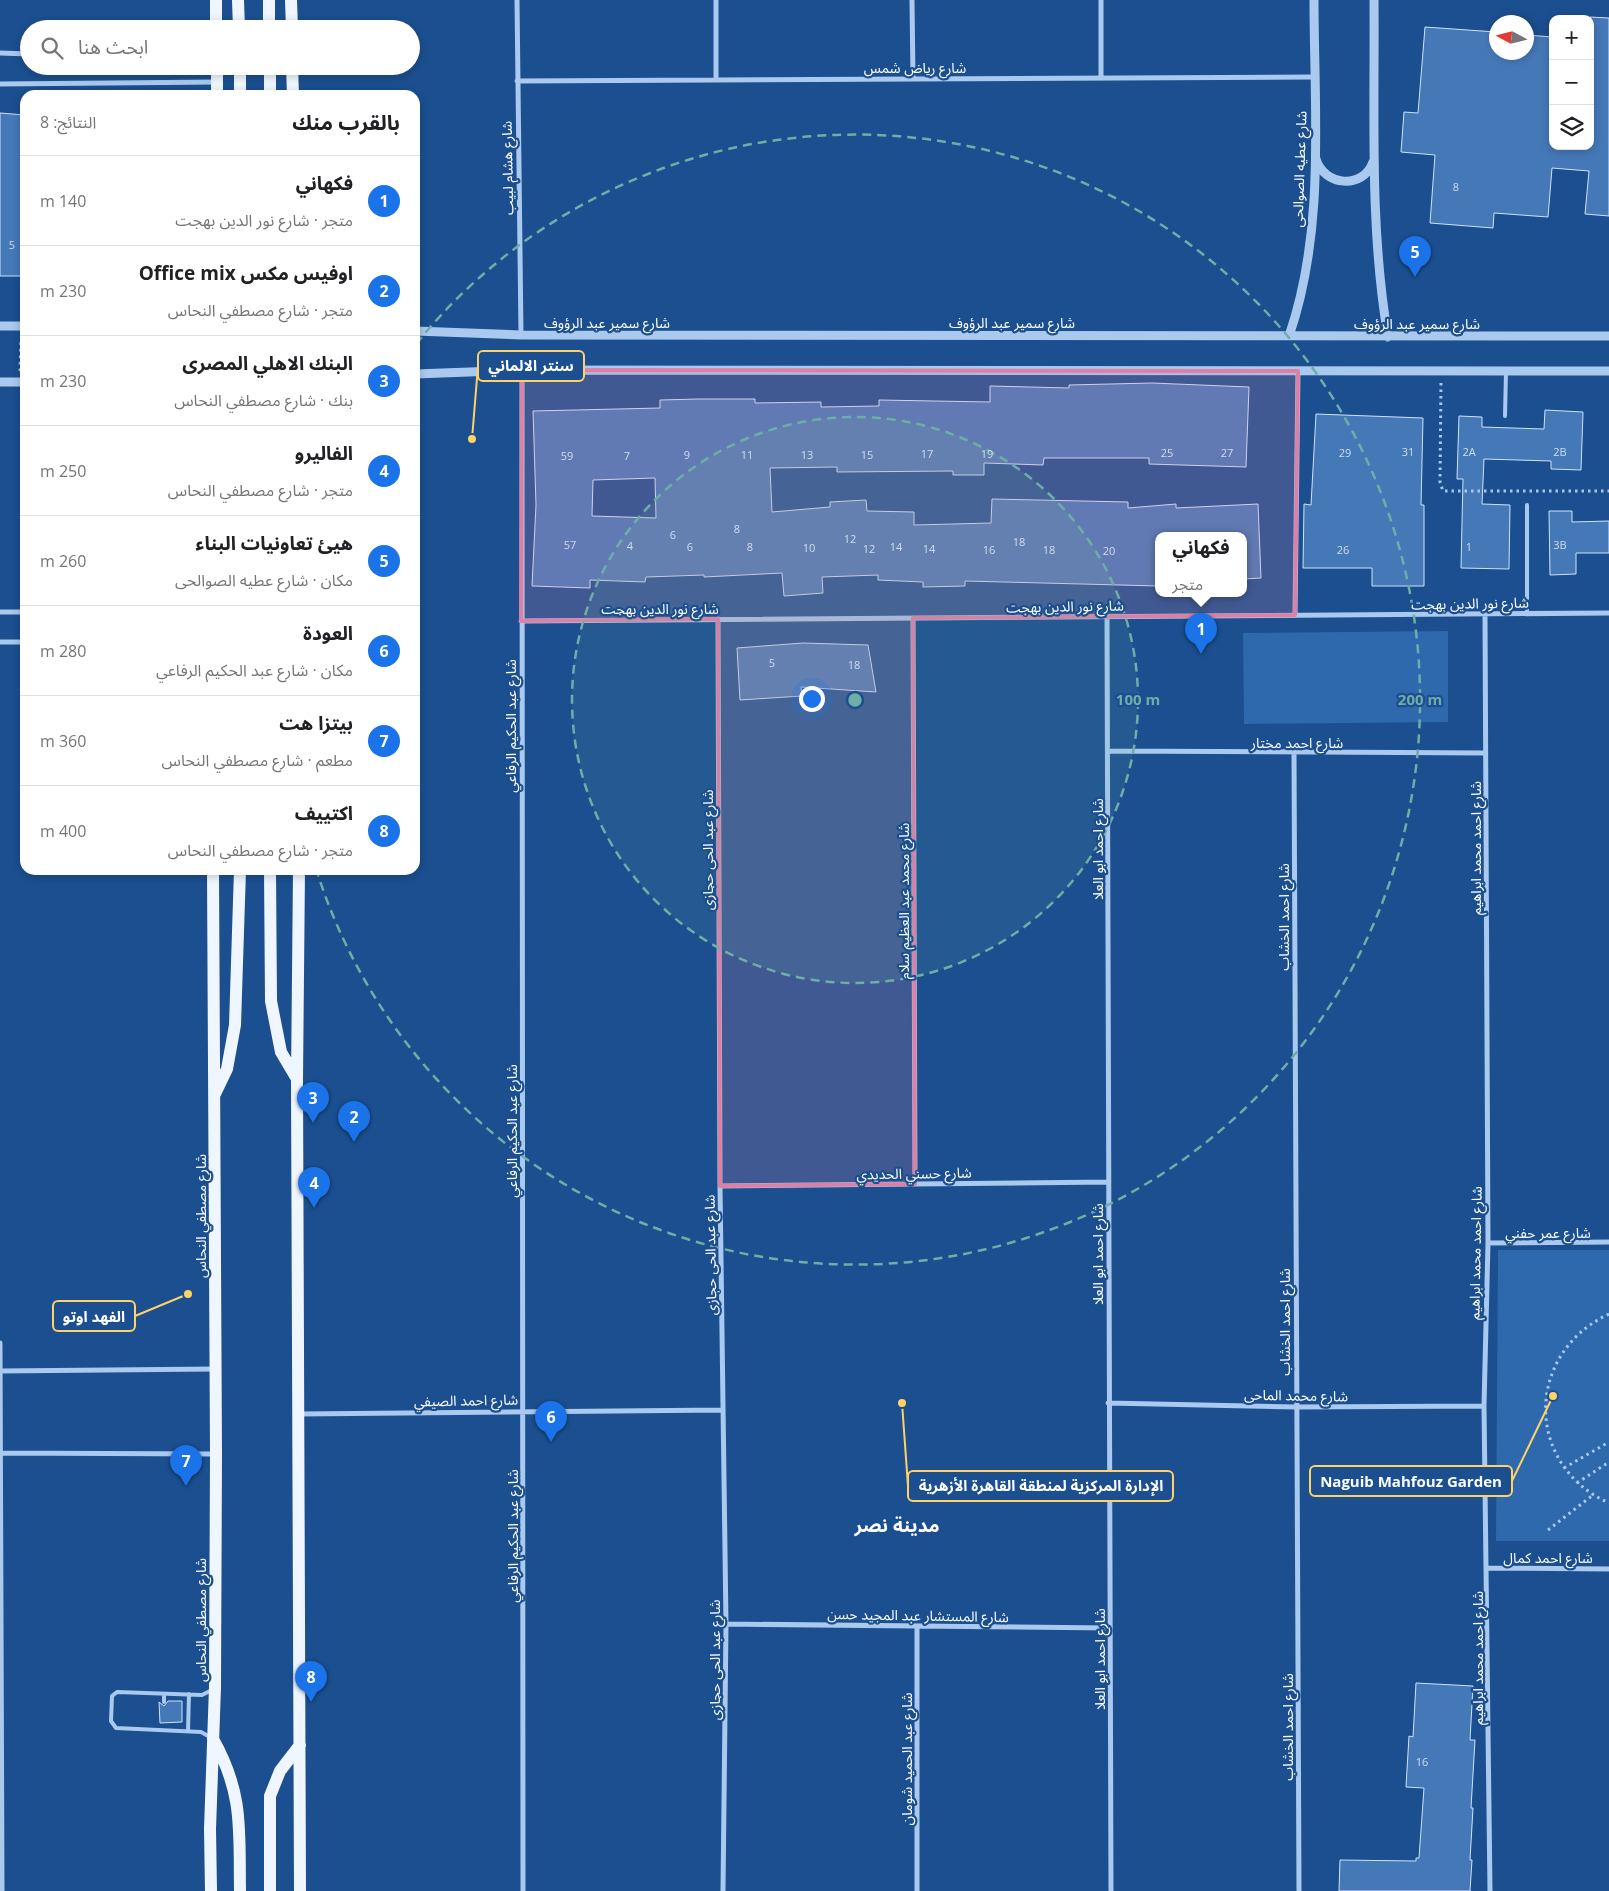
<!DOCTYPE html>
<html lang="ar">
<meta charset="utf-8">
<style>
:root{--surface:#fff;--page:#f2f2f2;--text:#202124;--muted:#757577;--line:#e0e0e0;--accent:#1a73e8}
body{margin:0;font-family:"Open Sans","Noto Sans Arabic",sans-serif;background:var(--page);color:var(--text);direction:rtl}
.controls{position:absolute;right:15px;top:15px;display:grid;overflow:hidden;border-radius:10px;box-shadow:0 2px 8px #0003}
.controls button{width:45px;height:45px;display:grid;place-items:center;padding:0;border:0;border-bottom:1px solid var(--line);background:var(--surface);color:var(--text);font:25px sans-serif}
.compass{position:absolute;left:1489px;top:15px;width:45px;height:45px;border-radius:50%;background:var(--surface);box-shadow:0 2px 8px #0003;rotate:277deg}
.you{position:absolute;left:811px;top:698px;width:18px;height:18px;margin:-12px;border:4px solid #fff;border-radius:50%;background:#1a73e8;box-shadow:0 0 0 8px #1a73e833}
.badge{display:grid;place-items:center;width:32px;height:32px;border-radius:50%;background:var(--accent);color:#fff;font-size:16px;font-weight:700}
.pin{position:absolute;translate:-50% -41px;filter:drop-shadow(0 1px 2px #0008)}
.pin::after{content:'';position:absolute;top:26px;width:18px;height:15px;background:inherit;clip-path:polygon(0 0,100% 0,50% 100%)}
.popup{position:absolute;left:1155px;top:532px;width:92px;height:65px;box-sizing:border-box;display:grid;place-content:center;border-radius:10px;background:var(--surface);filter:drop-shadow(0 1px 4px #0005);font-size:16px;white-space:nowrap;color:var(--muted)}
.popup b{font-size:19px;color:var(--text)}
.popup::after{content:'';position:absolute;left:50%;top:100%;margin-left:-10px;border:10px solid transparent;border-top-color:var(--surface)}
.list{margin:0;padding:0;list-style:none}
h2{display:flex;justify-content:space-between;align-items:center;height:65px;margin:0;padding:0 20px;font-size:21px}
h2 small{font-size:16px;font-weight:400;color:var(--muted)}
.list li{display:grid;grid-template-columns:32px 1fr auto;gap:15px;align-items:center;box-sizing:border-box;height:90px;padding:0 20px;border-top:1px solid var(--line)}
.list b{display:block;font-size:19px;white-space:nowrap}
.list p{margin:0;font-size:16px;white-space:nowrap;color:var(--muted)}
.list em{font-size:16px;font-style:normal;color:var(--muted)}
.icon{flex:none;width:28px;height:28px;fill:none;stroke:currentColor;stroke-width:2;stroke-linecap:round;stroke-linejoin:round}
.map{position:relative;flex:none;width:1609px;height:1891px;overflow:hidden;direction:ltr}
.search{position:absolute;background:var(--surface);box-shadow:0 2px 8px #0003;left:20px;top:20px;width:400px;height:55px;display:flex;align-items:center;gap:12px;box-sizing:border-box;padding:0 18px;border-radius:28px;color:var(--muted);font-size:19px}
.panel{position:absolute;background:var(--surface);box-shadow:0 2px 8px #0003;left:20px;top:90px;width:400px;height:785px;border-radius:15px;direction:rtl}
.map>svg:first-child{display:block}
</style>
<div class="map">
<svg width="1609" height="1891" viewBox="0 0 1609 1891">
<rect width="100%" height="100%" fill="#1b4f8f"/>
<!-- green -->
<path fill="#2e69ad" d="M1448,631V722L1244,724L1243,633Z
M1498,1250H1609V1541H1496Z"/>
<!-- building -->
<path fill="#4478b7" stroke="#cfe3fa" fill-rule="evenodd" d="M1590,17L1609,18V216L1585,214L1589,171L1552,168L1548,217L1494,213L1493,228L1430,223L1435,155L1401,152L1404,112L1418,113L1425,27L1496,32V52H1526V35L1553,37V146H1590Z
M0,113L25,115V276H0Z
M1152,383L1249,387L1246,467L1149,464V458H1044L1043,465L984,463V475H953V471L837,472V467L770,468L772,512L830,507V502L866,500L867,511L914,512V525L991,523L992,499L1128,502V508L1176,504V508L1258,504L1261,578L1244,579V535H1158V586L965,581V586L923,587V582L878,580V575L822,577L823,593L784,596L782,573L704,577V575L646,577L645,582L590,580V588L532,586L536,505L533,411L660,408V400L698,399H755V403L821,402V407L879,406V400L990,402V386L1069,388V385ZM655,478L656,518L592,516L593,480Z
M1545,410L1583,412L1581,470L1551,469V461L1484,459L1482,504L1510,505L1509,569L1461,568L1463,479H1457L1459,416L1482,417V427L1544,429Z
M1316,414L1423,418L1421,505H1424V586H1372V568H1303L1304,504L1311,505Z
M1549,511H1572V522L1609,521V553H1576V574L1550,575Z
M803,643L868,645L876,692L801,687L802,696L740,700L737,648Z
M1416,1683L1473,1686L1470,1740H1475L1471,1808H1473L1470,1860H1472L1470,1891H1339L1340,1860L1416,1861V1858H1419L1424,1788L1406,1787L1409,1736L1413,1737Z
M168,1701H182V1722L160,1723L159,1702L164,1706Z"/>
<g fill="none" stroke-linecap="round" stroke-linejoin="round">
<!-- path -->
<path stroke="#a9c9ee" stroke-width="3" stroke-dasharray="2.5 4" stroke-linecap="butt" d="M20,371L21,339
M1441,383L1440,482L1443,491H1609
M1609,1314C1525,1353 1524,1465 1609,1503
M1564,1468L1609,1442
M1577,1483L1609,1462
M1548,1530L1593,1495"/>
<!-- service -->
<path stroke="#a9c9ee" stroke-width="4" d="M1505,416L1506,371
M1527,613V505
M164,1702V1694
M188,1731L189,1694
M210,1737L201,1732L116,1728L111,1721L112,1696L117,1692L202,1695L212,1690"/>
<!-- minor -->
<path stroke="#a9c9ee" stroke-width="5" d="M517,0L521,335
M716,0V79
M912,0L913,79
M1101,0V78
M0,53L29,54
M517,81L1314,77
M0,84L217,82
M522,370L523,1891
M0,612H25
M1295,615L1298,371
M1485,615L1488,1243L1484,1406L1490,1891
M1107,617L1111,1891
M913,618L915,1184
M718,619L720,1186L726,1624L723,1891
M521,621L1609,613
M0,642H25
M1108,751L1485,753
M1294,753L1299,1891
M720,1186L1109,1182
M1488,1243L1609,1242
M0,1343L2,1891
M0,1371L215,1369
M1108,1403L1296,1407L1484,1406
M299,1414L723,1410
M0,1453L214,1454
M1488,1568L1609,1569
M726,1624L1110,1628
M917,1626V1891"/>
<!-- tertiary -->
<path stroke="#a9c9ee" stroke-width="9" d="M1374,0C1375,113 1369,225 1388,337
M1316,159C1324,186 1363,190 1373,162
M0,326H25
M415,331L521,335L1609,336
M1289,336C1326,229 1314,111 1314,0
M415,374L522,370L1609,371
M0,382H25"/>
<!-- primary -->
<path stroke="#f0f6ff" stroke-width="12" d="M216,0V29
M238,0L239,29
M269,0V29
M291,0L292,29
M217,66V95
M240,66V95
M270,66V95
M292,66L293,95
M270,870L271,1001L281,1052L297,1079
M299,870L297,1079L300,1891
M215,1094L227,1069L235,1025L240,870
M213,1739C244,1794 239,1831 240,1891
M211,1891L210,1829L215,1687L216,1454L213,870
M270,1891V1796L280,1771L300,1745"/>
</g>
<!-- marked area -->
<path fill="#dd80a5" fill-opacity="0.2" stroke="#dd80a5" stroke-width="4" stroke-linejoin="round" d="M522,370L1298,371L1295,615L913,618L915,1184L720,1186L718,619L521,621Z"/>
<!-- distance rings -->
<circle cx="855" cy="700" r="283" fill="#6fada8" fill-opacity=".12"/>
<g fill="none" stroke="#6fada8" stroke-width="2.5" stroke-dasharray="9 6">
<circle cx="855" cy="700" r="283"/>
<path d="M416 344A565 565 0 1 1 318 875"/>
</g>
<g text-anchor="middle" dominant-baseline="central" stroke-width="4.5" stroke-linejoin="round" paint-order="stroke">
<!-- number labels -->
<g font-size="11" fill="#d0dded">
<text x="1456" y="186">8</text>
<text x="12" y="244">5</text>
<text x="1408" y="451">31</text>
<text x="1469" y="451">2A</text>
<text x="1560" y="451">2B</text>
<text x="1167" y="452">25</text>
<text x="1227" y="452">27</text>
<text x="1345" y="452">29</text>
<text x="927" y="453">17</text>
<text x="987" y="453">19</text>
<text x="687" y="454">9</text>
<text x="747" y="454">11</text>
<text x="807" y="454">13</text>
<text x="867" y="454">15</text>
<text x="567" y="455">59</text>
<text x="627" y="455">7</text>
<text x="737" y="528">8</text>
<text x="673" y="534">6</text>
<text x="850" y="538">12</text>
<text x="1019" y="541">18</text>
<text x="570" y="544">57</text>
<text x="1560" y="544">3B</text>
<text x="630" y="545">4</text>
<text x="690" y="546">6</text>
<text x="750" y="546">8</text>
<text x="896" y="546">14</text>
<text x="1469" y="546">1</text>
<text x="809" y="547">10</text>
<text x="869" y="548">12</text>
<text x="929" y="548">14</text>
<text x="989" y="549">16</text>
<text x="1049" y="549">18</text>
<text x="1343" y="549">26</text>
<text x="1109" y="550">20</text>
<text x="772" y="662">5</text>
<text x="854" y="664">18</text>
<text x="1422" y="1761">16</text>
</g>
<!-- street labels -->
<g font-size="14" fill="#fff" stroke="#1b4f8f">
<text x="915" y="67">شارع رياض شمس</text>
<text transform="translate(507 168) rotate(-91)">شارع هشام لبيب</text>
<text transform="translate(1299 169) rotate(-88)">شارع عطيه الصوالحى</text>
<text x="607" y="322">شارع سمير عبد الرؤوف</text>
<text x="1012" y="322">شارع سمير عبد الرؤوف</text>
<text x="1417" y="323">شارع سمير عبد الرؤوف</text>
<text transform="translate(1470 603) rotate(-1)">شارع نور الدين بهجت</text>
<text transform="translate(1065 606) rotate(-1)">شارع نور الدين بهجت</text>
<text x="660" y="608">شارع نور الدين بهجت</text>
<text transform="translate(510 726) rotate(-90)">شارع عبد الحكيم الرفاعي</text>
<text x="1297" y="742">شارع احمد مختار</text>
<text transform="translate(1475 848) rotate(-90)">شارع احمد محمد ابراهيم</text>
<text transform="translate(1097 849) rotate(-90)">شارع احمد ابو العلا</text>
<text transform="translate(707 850) rotate(-90)">شارع عبد الحى حجازى</text>
<text transform="translate(903 901) rotate(-90)">شارع محمد عبد العظيم سلام</text>
<text transform="translate(1283 917) rotate(-90)">شارع احمد الخشاب</text>
<text transform="translate(511 1131) rotate(-90)">شارع عبد الحكيم الرفاعي</text>
<text transform="translate(914 1173) rotate(-1)">شارع حسني الحديدي</text>
<text transform="translate(200 1216) rotate(-90)">شارع مصطفي النحاس</text>
<text x="1548" y="1232">شارع عمر حفني</text>
<text transform="translate(1475 1253) rotate(-89)">شارع احمد محمد ابراهيم</text>
<text transform="translate(1097 1254) rotate(-90)">شارع احمد ابو العلا</text>
<text transform="translate(710 1255) rotate(-91)">شارع عبد الحى حجازى</text>
<text transform="translate(1284 1322) rotate(-90)">شارع احمد الخشاب</text>
<text transform="translate(1296 1395) rotate(1)">شارع محمد الماحى</text>
<text transform="translate(466 1400) rotate(-1)">شارع احمد الصيفي</text>
<text transform="translate(512 1536) rotate(-90)">شارع عبد الحكيم الرفاعي</text>
<text x="1548" y="1557">شارع احمد كمال</text>
<text transform="translate(918 1615) rotate(1)">شارع المستشار عبد المجيد حسن</text>
<text transform="translate(200 1620) rotate(-90)">شارع مصطفي النحاس</text>
<text transform="translate(1477 1658) rotate(-90)">شارع احمد محمد ابراهيم</text>
<text transform="translate(1099 1659) rotate(-90)">شارع احمد ابو العلا</text>
<text transform="translate(714 1660) rotate(-90)">شارع عبد الحى حجازى</text>
<text transform="translate(1287 1727) rotate(-90)">شارع احمد الخشاب</text>
<text transform="translate(906 1759) rotate(-90)">شارع عبد الحميد شومان</text>
</g>
<!-- district labels -->
<g font-size="19" font-weight="bold" fill="#fff" stroke="#1b4f8f">
<text x="897" y="1525">مدينة نصر</text>
</g>
</g>
<circle cx="855" cy="700" r="8" fill="#6fada8" stroke="#1b4f8f" stroke-width="2.5"/>
<g font-size="15" text-anchor="middle" font-weight="bold" fill="#6fada8" stroke="#1b4f8f" stroke-width="4.5" stroke-linejoin="round" paint-order="stroke">
<text x="1138" y="705">100 m</text>
<text x="1420" y="705">200 m</text>
</g>
<!-- callouts -->
<path fill="none" stroke="#ffd166" stroke-width="2" d="M472 439L478 366M188 1294L135 1316M1553 1396L1512 1481M902 1403L908 1486"/>
<g fill="#ffd166" stroke="#1b4f8f" stroke-width="2">
<circle cx="472" cy="439" r="5"/>
<circle cx="188" cy="1294" r="5"/>
<circle cx="1553" cy="1396" r="5"/>
<circle cx="902" cy="1403" r="5"/>
</g>
<g fill="#1b4f8f" stroke="#ffd166" stroke-width="2">
<rect x="478" y="351" width="106" height="30" rx="5"/>
<rect x="53" y="1301" width="82" height="30" rx="5"/>
<rect x="1310" y="1466" width="202" height="30" rx="5"/>
<rect x="908" y="1471" width="265" height="30" rx="5"/>
</g>
<g font-size="15" text-anchor="middle" font-weight="bold" fill="#fff">
<text x="531" y="371">سنتر الالماني</text>
<text x="94" y="1322">الفهد اوتو</text>
<text x="1411" y="1487">Naguib Mahfouz Garden</text>
<text x="1041" y="1491">الإدارة المركزية لمنطقة القاهرة الأزهرية</text>
</g>
</svg>
<div class="controls">
<button>+</button>
<button>−</button>
<button><svg class="icon" aria-label="layers" viewBox="0 0 24 24"><path d="M12 4l9 5-9 5-9-5zM3 14l9 5 9-5"/></svg></button>
</div>
<svg class="compass" viewBox="-18 -18 36 36"><path d="M0-13l5 13h-10z" fill="#e53935"/><path d="M0 13l5-13h-10z" fill="#757577"/></svg>
<div class="you"></div>
<div class="pin badge" style="left:1201px;top:654px">1</div>
<div class="popup"><b>فكهاني</b>متجر</div>
<div class="pin badge" style="left:354px;top:1142px">2</div>
<div class="pin badge" style="left:313px;top:1123px">3</div>
<div class="pin badge" style="left:314px;top:1208px">4</div>
<div class="pin badge" style="left:1415px;top:277px">5</div>
<div class="pin badge" style="left:551px;top:1442px">6</div>
<div class="pin badge" style="left:186px;top:1486px">7</div>
<div class="pin badge" style="left:311px;top:1702px">8</div>
<div class="search"><svg class="icon" aria-label="search" viewBox="0 0 24 24"><circle cx="10" cy="10" r="6"/><path d="M15 15l6 6"/></svg>ابحث هنا</div>
<section class="panel">
<h2>بالقرب منك<small>النتائج: 8</small></h2>
<ul class="list">
<li><span class="badge">1</span><div><b>فكهاني</b><p>متجر · شارع نور الدين بهجت</p></div><em>140 m</em></li>
<li><span class="badge">2</span><div><b>اوفيس مكس Office mix</b><p>متجر · شارع مصطفي النحاس</p></div><em>230 m</em></li>
<li><span class="badge">3</span><div><b>البنك الاهلي المصرى</b><p>بنك · شارع مصطفي النحاس</p></div><em>230 m</em></li>
<li><span class="badge">4</span><div><b>الفاليرو</b><p>متجر · شارع مصطفي النحاس</p></div><em>250 m</em></li>
<li><span class="badge">5</span><div><b>هيئ تعاونيات البناء</b><p>مكان · شارع عطيه الصوالحى</p></div><em>260 m</em></li>
<li><span class="badge">6</span><div><b>العودة</b><p>مكان · شارع عبد الحكيم الرفاعي</p></div><em>280 m</em></li>
<li><span class="badge">7</span><div><b>بيتزا هت</b><p>مطعم · شارع مصطفي النحاس</p></div><em>360 m</em></li>
<li><span class="badge">8</span><div><b>اكتييف</b><p>متجر · شارع مصطفي النحاس</p></div><em>400 m</em></li>
</ul>
</section>
</div>
